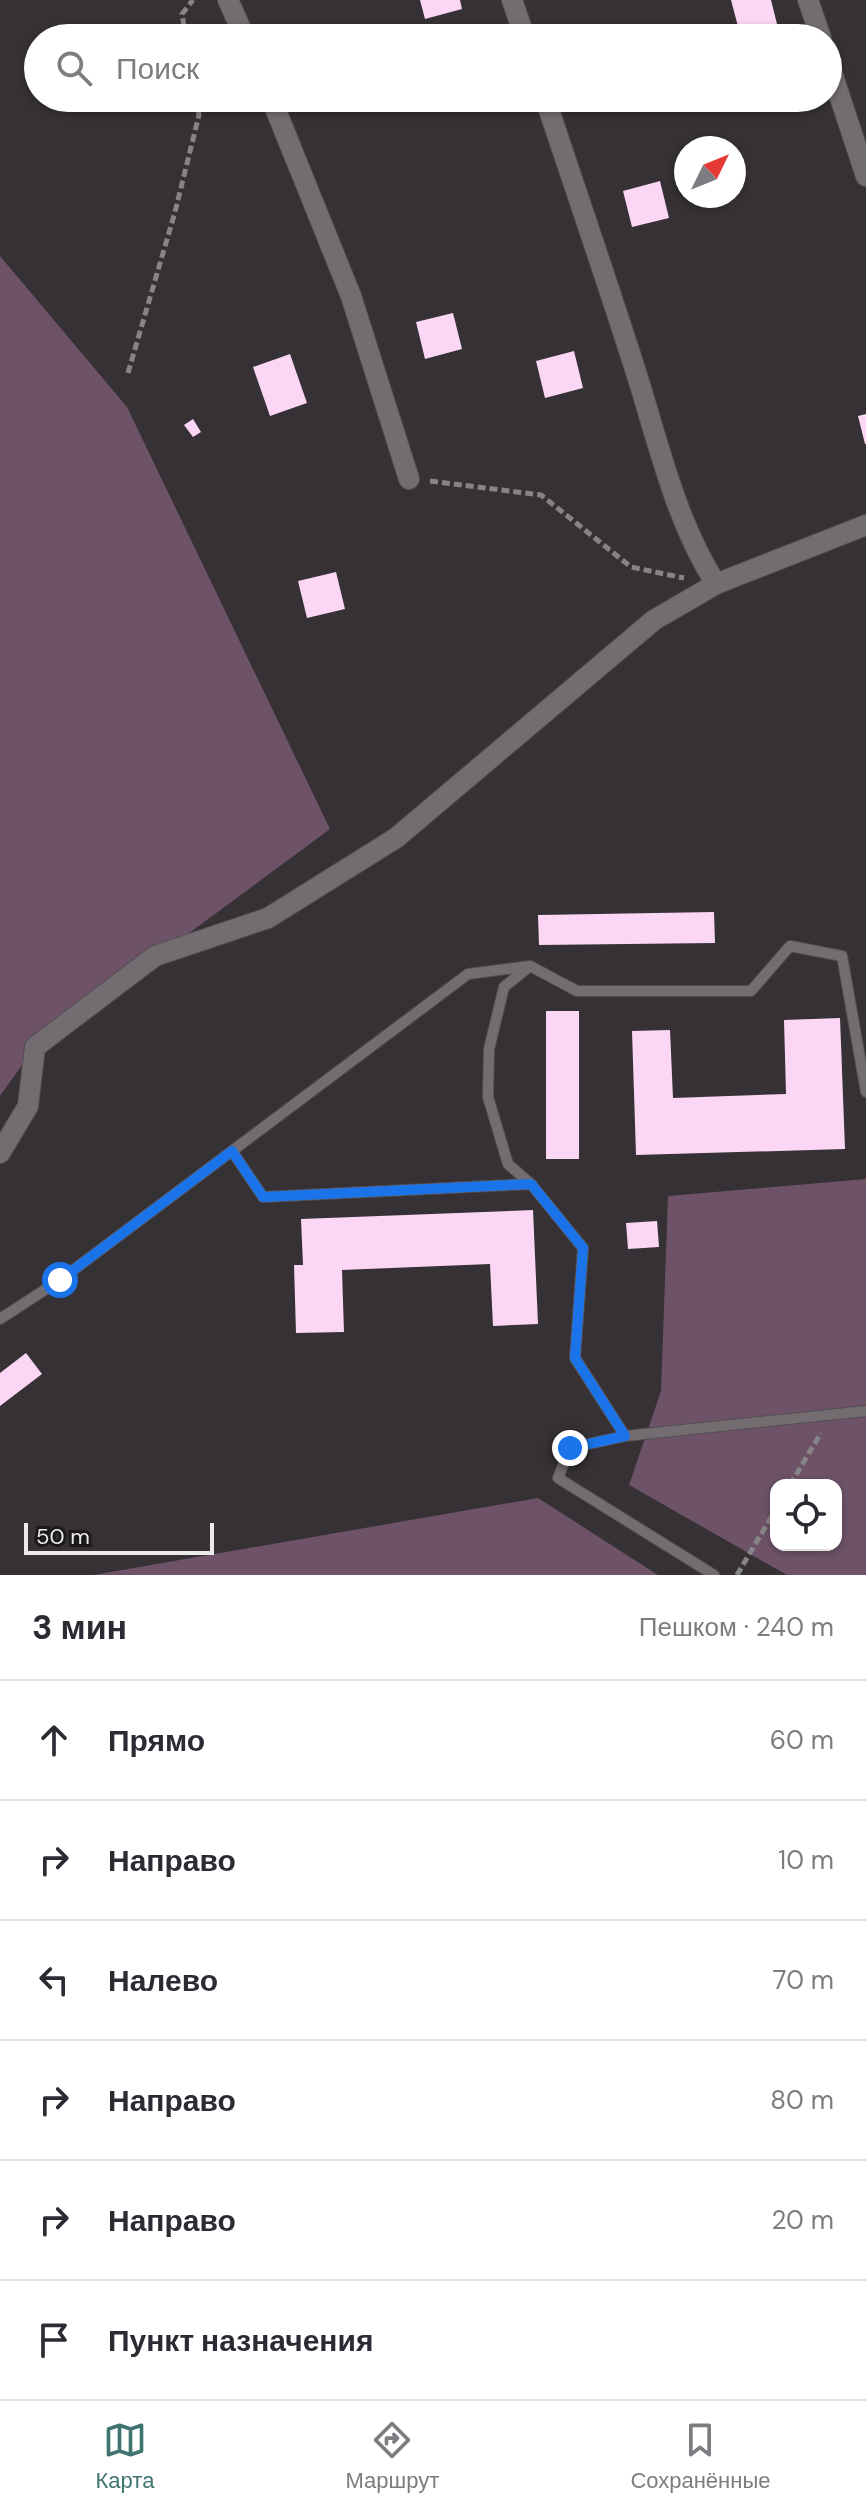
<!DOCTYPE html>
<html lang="ru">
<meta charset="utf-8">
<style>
:root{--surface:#fff;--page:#f2f2f3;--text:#2b2b33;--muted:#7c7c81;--line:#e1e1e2;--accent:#407471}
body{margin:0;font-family:"DM Sans",sans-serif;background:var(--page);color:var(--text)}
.controls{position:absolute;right:24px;bottom:24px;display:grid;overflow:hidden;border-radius:16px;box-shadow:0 2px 6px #0004}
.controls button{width:72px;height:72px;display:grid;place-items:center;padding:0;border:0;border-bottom:2px solid var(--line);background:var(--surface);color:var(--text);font:40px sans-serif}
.compass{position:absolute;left:674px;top:136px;width:72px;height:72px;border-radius:50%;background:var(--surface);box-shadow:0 2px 6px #0004;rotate:47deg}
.scale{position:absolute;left:24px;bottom:20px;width:190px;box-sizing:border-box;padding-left:8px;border:4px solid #edeaec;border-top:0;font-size:22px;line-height:28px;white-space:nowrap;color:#edeaec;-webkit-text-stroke:6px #1c191b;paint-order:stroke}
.stop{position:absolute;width:24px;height:24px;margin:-18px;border:6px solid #1a73e8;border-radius:50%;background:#fff}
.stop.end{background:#1a73e8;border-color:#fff;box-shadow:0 2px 8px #0008}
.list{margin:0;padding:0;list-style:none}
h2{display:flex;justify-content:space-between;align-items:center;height:104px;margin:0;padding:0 32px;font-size:34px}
h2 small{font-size:26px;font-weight:400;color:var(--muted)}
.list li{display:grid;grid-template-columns:52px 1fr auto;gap:24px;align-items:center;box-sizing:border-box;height:120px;padding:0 32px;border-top:2px solid var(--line)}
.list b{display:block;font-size:30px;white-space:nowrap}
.list em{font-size:26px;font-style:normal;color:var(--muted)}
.icon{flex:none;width:44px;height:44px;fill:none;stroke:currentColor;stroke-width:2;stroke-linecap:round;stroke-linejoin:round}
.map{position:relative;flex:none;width:866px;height:1575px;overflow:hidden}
.search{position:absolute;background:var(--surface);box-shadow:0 2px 6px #0004;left:24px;right:24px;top:24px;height:88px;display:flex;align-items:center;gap:20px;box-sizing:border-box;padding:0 28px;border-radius:44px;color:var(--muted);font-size:30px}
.sheet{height:824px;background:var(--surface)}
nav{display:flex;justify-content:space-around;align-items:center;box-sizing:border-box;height:112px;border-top:2px solid var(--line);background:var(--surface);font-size:22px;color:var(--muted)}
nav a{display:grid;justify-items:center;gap:4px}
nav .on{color:var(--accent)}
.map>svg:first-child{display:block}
</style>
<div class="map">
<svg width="866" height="1575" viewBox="0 0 866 1575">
<rect width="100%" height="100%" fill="#353134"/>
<!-- green -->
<path fill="#6d5268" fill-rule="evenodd" d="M0,256L127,407L330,829L35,1047L0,1096Z
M866,1179V1575H787L629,1485L661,1391L668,1196ZM776,1485H836V1545H776Z
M538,1498L658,1575H93Z"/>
<!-- building -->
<path fill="#fcd6f5" d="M420,0H460L462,9L425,19Z
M731,0H771L777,24L740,34Z
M660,181L669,218L632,227L623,191Z
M453,313L462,349L425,359L416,322Z
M574,351L583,388L545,398L536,361Z
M290,354L307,403L270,416L253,367Z
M866,414V444H865L858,416Z
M193,419L201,432L193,437L184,425Z
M336,572L345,609L307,618L298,581Z
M714,912L715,943L539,945L538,915Z
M546,1011H579V1159H546Z
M840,1018L845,1149L636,1155L632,1031L670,1030L673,1098L786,1094L784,1020Z
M533,1210L538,1324L493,1326L490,1264L342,1270L344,1332L296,1333L294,1265H303L301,1219Z
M657,1221L659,1247L628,1249L626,1223Z
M26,1353L42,1374L0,1406V1373Z"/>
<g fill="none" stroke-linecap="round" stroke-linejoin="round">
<defs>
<path id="lane" d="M530,966L504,987L489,1049L488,1097L508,1164L531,1184
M232,1151L263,1197L531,1184L583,1248L575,1358L625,1436
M0,1319L60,1280L468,974L530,966L577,991H751L790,946L842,956L866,1092
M714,1575L558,1478L570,1448L625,1436L866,1411"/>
<path id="street" d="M228,0L245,38
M512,0L525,38
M808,0L821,38
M828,61L866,176
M271,98L351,296L409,479
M545,98C575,188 606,278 635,369C658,441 675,520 716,584
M0,1153L28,1106L35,1047L155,956L268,918L396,838L654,620L716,584L866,525"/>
</defs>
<!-- lane casing -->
<use href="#lane" stroke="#534f52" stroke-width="12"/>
<!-- street casing -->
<use href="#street" stroke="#534f52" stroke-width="22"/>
<!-- path -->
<path stroke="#878486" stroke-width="5" stroke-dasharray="8 4" stroke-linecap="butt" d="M186,38L182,14L193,0
M128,373L175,212L199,115L196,98
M430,481L541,495L631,567L684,578
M790,1485L821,1433
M737,1575L776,1509"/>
<!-- lane -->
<use href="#lane" stroke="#736d71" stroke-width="10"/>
<!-- street -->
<use href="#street" stroke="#736d71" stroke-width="20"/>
</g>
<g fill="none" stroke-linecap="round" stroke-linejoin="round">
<!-- route -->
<path stroke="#1a73e8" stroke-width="10" d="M60,1280L232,1151L263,1197L531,1184L583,1248L575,1358L625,1436L570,1448"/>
</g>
</svg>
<div class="controls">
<button><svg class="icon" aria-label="locate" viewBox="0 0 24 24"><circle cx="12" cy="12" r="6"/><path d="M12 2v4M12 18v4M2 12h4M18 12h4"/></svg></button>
</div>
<svg class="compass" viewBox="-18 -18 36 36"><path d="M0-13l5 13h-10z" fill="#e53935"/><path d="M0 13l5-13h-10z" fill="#7c7c81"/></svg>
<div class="scale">50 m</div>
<div class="stop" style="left:60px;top:1280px"></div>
<div class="stop end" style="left:570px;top:1448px"></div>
<div class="search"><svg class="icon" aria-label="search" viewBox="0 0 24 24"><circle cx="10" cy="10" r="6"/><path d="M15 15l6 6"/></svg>Поиск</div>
</div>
<section class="sheet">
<h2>3 мин<small>Пешком · 240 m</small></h2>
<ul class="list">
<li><svg class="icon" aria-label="ahead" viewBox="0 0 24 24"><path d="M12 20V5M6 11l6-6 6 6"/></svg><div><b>Прямо</b></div><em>60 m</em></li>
<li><svg class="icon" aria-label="right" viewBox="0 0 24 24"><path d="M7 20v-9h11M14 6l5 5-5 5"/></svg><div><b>Направо</b></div><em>10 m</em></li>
<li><svg class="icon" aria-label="left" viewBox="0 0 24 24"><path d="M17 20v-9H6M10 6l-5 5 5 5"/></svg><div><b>Налево</b></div><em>70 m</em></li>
<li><svg class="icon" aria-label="right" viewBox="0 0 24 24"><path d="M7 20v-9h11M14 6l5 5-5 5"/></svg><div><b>Направо</b></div><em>80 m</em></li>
<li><svg class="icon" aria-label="right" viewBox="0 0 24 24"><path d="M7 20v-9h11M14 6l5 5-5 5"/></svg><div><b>Направо</b></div><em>20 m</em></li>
<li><svg class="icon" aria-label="arrive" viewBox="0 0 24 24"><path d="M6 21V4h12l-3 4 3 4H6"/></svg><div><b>Пункт назначения</b></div></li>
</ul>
</section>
<nav>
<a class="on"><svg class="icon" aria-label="map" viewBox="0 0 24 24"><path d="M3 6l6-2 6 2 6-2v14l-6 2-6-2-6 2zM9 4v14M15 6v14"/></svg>Карта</a>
<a><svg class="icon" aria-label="directions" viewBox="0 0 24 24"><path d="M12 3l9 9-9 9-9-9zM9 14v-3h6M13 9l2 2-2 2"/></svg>Маршрут</a>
<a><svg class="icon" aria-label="saved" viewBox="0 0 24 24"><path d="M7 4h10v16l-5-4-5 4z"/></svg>Сохранённые</a>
</nav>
